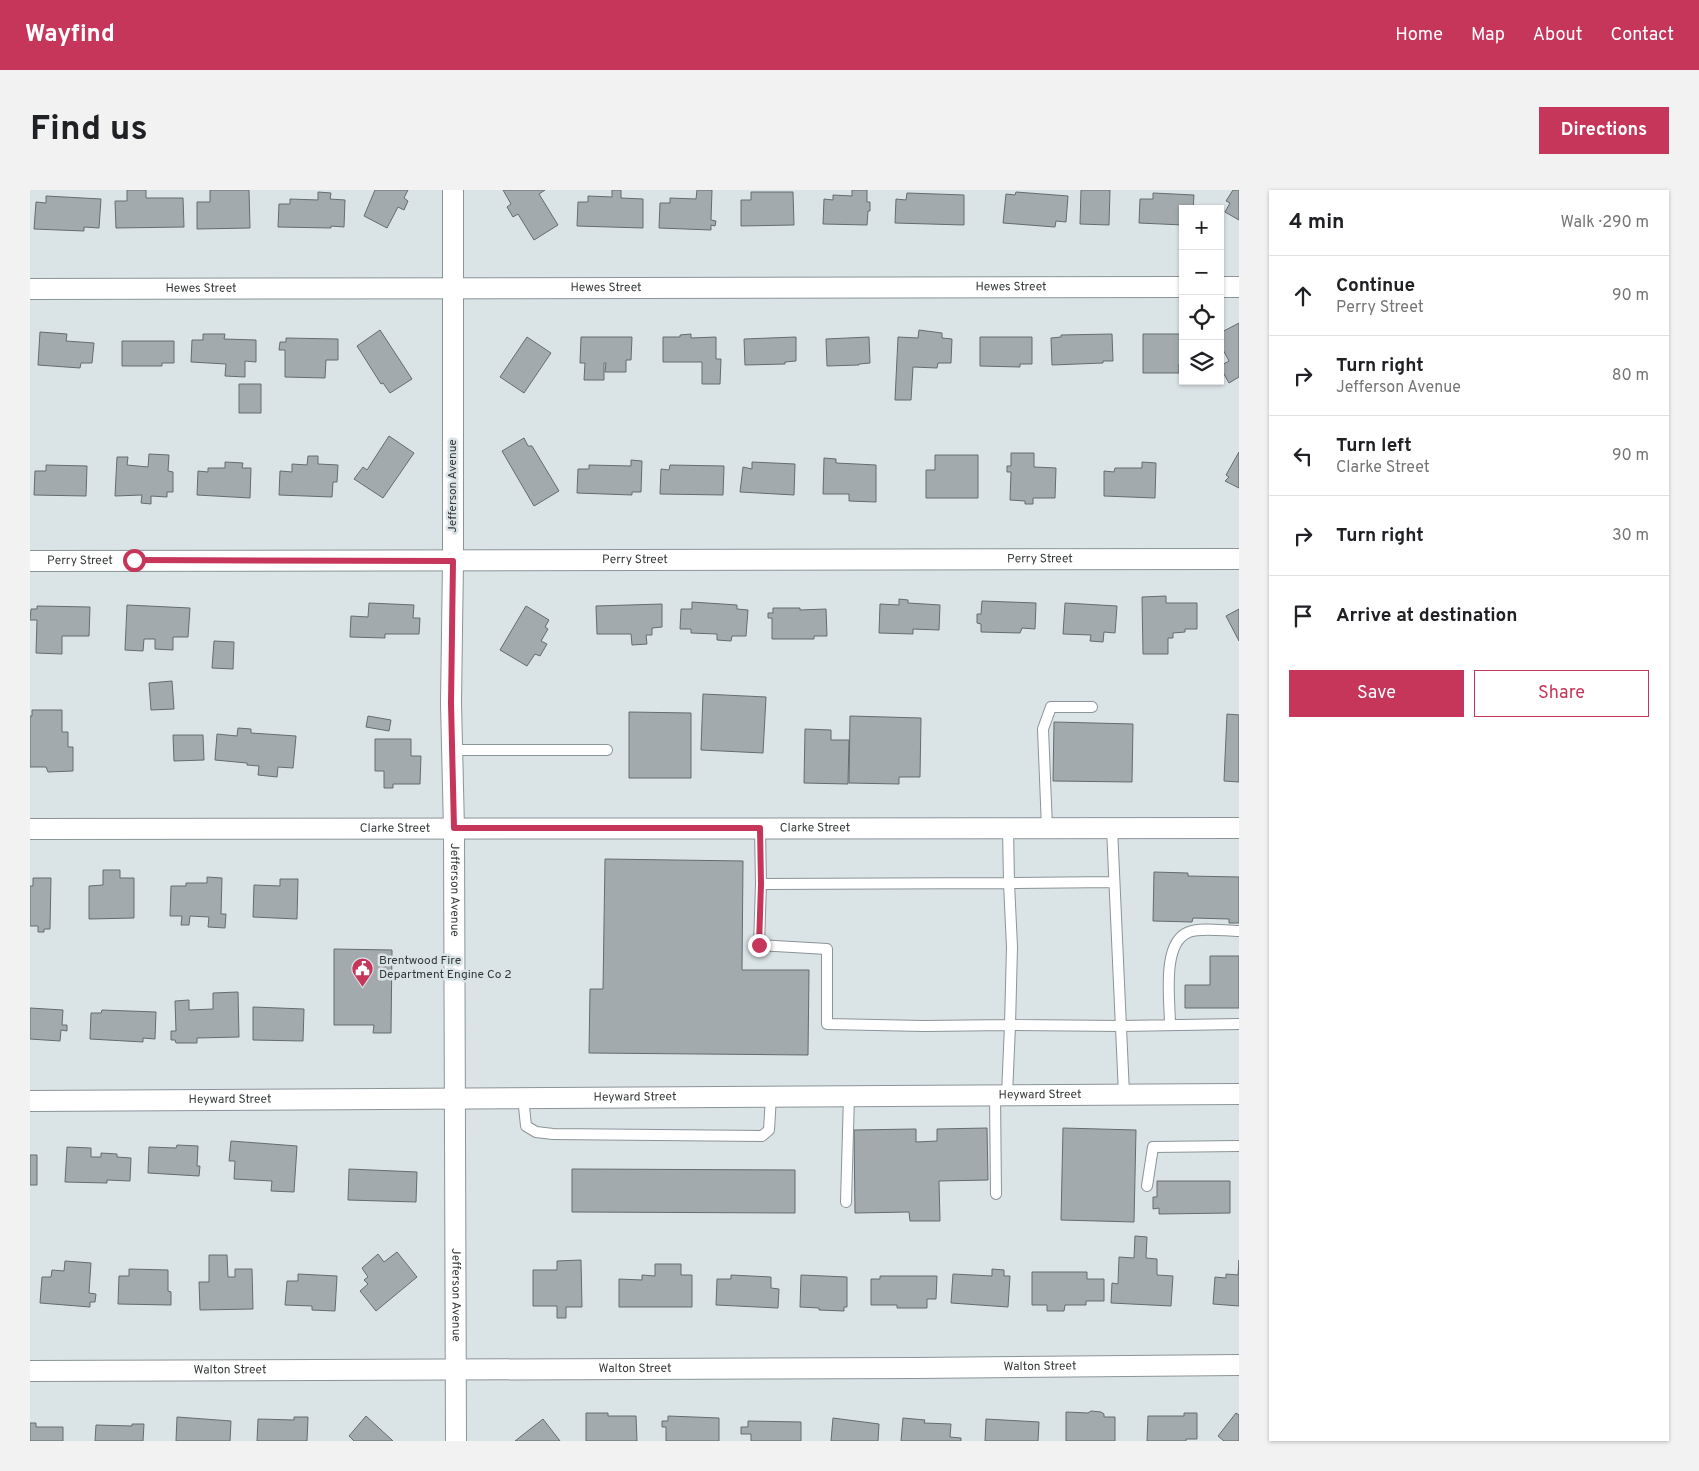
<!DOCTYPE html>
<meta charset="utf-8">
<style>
:root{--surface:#fff;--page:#f2f2f2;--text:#202124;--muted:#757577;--line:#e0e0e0;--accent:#c5365a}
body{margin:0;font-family:Overpass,sans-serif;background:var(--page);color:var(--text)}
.controls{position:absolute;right:15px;top:15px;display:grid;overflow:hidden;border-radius:0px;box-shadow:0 1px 4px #0004}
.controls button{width:45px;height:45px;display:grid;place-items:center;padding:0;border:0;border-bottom:1px solid var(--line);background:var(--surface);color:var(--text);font:25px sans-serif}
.stop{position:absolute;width:15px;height:15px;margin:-11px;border:4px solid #c5365a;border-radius:50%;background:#fff}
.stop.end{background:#c5365a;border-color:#fff;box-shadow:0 1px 5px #0008}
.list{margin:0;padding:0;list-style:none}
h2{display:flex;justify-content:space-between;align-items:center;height:65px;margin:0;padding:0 20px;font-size:21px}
h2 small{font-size:16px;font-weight:400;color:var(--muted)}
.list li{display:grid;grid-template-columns:32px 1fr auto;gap:15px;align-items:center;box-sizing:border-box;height:80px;padding:0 20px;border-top:1px solid var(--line)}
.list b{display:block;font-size:19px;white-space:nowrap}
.list p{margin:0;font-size:16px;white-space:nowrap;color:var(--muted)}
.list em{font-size:16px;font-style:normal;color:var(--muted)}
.actions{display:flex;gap:10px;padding:15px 20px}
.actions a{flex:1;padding:11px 0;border:1px solid var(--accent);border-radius:0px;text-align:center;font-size:18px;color:var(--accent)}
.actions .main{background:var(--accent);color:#fff}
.icon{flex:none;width:28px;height:28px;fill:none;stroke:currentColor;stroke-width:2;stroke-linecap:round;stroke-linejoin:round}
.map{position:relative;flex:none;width:1209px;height:1251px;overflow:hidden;border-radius:0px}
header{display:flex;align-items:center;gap:30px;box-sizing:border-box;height:70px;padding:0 25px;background:var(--accent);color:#fff}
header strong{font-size:24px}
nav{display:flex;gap:28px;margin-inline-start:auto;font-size:18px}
.intro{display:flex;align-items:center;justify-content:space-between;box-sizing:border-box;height:120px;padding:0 30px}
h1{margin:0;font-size:35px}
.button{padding:12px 22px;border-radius:0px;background:var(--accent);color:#fff;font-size:18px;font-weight:700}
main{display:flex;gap:30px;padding:0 30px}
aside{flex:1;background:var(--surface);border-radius:0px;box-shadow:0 1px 4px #0004}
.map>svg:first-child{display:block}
</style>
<header>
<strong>Wayfind</strong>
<nav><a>Home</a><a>Map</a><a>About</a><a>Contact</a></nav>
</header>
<div class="intro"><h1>Find us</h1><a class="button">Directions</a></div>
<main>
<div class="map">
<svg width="1209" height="1251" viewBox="0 0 1209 1251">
<rect width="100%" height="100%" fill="#dae3e6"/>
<!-- building -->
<path fill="#a2aaad" stroke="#656c6f" d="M97,0H116V8H153L154,37L86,38L85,11H97Z
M180,0H219L220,38L167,39V12H180Z
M345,0H378L374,8L378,11L374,20L368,17L357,38L334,26Z
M473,0H515L509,4L528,35L504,50L488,24L483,27L477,17L481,14Z
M582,0H591V8L613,9V38L547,36L548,12H558V6L582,7Z
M667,0H682L681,30L686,31L685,36L681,35V40L629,38L630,13H640V8L666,9Z
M822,0H837V12H840V21H838L837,35L793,34L794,9L803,10V5L822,6Z
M1051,0H1080L1079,35L1050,34Z
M1203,0H1209V30L1195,22L1200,13L1196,11Z
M288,2L301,3L300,9L315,10L314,37L301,36V38L248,37L249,14H260V9L288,10Z
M721,2H763L764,35L711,36V10H721Z
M986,2L1038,6L1036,32L1026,31L1025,37L973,33L976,4L985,5Z
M877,3L934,5V35L865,33L866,9L876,10Z
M1123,3L1164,5L1163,19H1153V35L1109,33L1110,9H1123Z
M16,6L71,9L69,38L54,37V41L4,39L6,12L16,13Z
M1209,133V187L1199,193L1190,177V176L1199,171L1190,154V143Z
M350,140L382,189L360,203L353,193L351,194L327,156Z
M889,140L912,143V148L922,149L921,173H908L907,178L883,177L881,210H865L868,147L888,148Z
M10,142L37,144L36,151L64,153L62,173H51L50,178L8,175Z
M173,144H195L194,149L226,150V172L215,171V187L195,186L196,174L161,172L162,150H173Z
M661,144V148L686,147V169H691L690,194H672V172H633V147H650V145Z
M1082,144L1083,171H1073V173L1022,175L1021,148L1031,147V145Z
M1113,144H1153V174H1149V183H1113Z
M497,147L521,163L494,203L470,187Z
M551,147H602L601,170H596V182H575L576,173H574V190H554L555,173H550Z
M766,147V171L755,172V174L715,175L714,149Z
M839,147L840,173L829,174V175L797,176L796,149Z
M950,147H1002V174H990V177L950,176Z
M256,148L308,149V170H296L295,188L255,187V160H249L250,152H256Z
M92,151H144V173H132V176H92Z
M209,194H231V223H209Z
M359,246L384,263L353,308L324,289L333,277L337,280Z
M494,248L498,256H502L529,301L504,316L472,261Z
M1209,262V298L1195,291L1199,287L1196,285Z
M981,263H1004V277L1026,278L1025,308H1003V314H995V311L980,310L981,282H977V276H981Z
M119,264L139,265L138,281L143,282V302H137V307L121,306V314L111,313L112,305L85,306L87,267H98L97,275L118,277Z
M905,265H948V308H896V280H905Z
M278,266H288V274L308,275L307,292H303L302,307L249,305L250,281L262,282V274L277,275Z
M794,268L806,269V273L846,275V312L819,311V304H793Z
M601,270L612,271L611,302H602V305L547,303L548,279H559V275L601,276Z
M195,272L213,273L212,278H221L220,308L167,305L168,281L178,282V278H195Z
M722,272L765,274L764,305L710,302L713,277L722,279Z
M1112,272L1126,273L1125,308L1074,306V281L1084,282L1085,278H1112Z
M16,275L57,276L56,306L4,305L5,281H16Z
M640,275L694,276L693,305L630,304L631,279L639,280Z
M1136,406V413H1167V439H1155V442L1143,443V448H1138V464H1113L1112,407Z
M869,409L878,410V413L910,415L909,440L883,439V444L849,443L850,414L869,415Z
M952,411L1006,413L1005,439L992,438L990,443L951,442V434L947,433V424H951Z
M662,412L707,415V419L718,420L716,446H702L701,451L687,450V444L661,443V439H650L651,419H662Z
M339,413L384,415L383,428H390L389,444H355V448L320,447L321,426L338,427Z
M1035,413L1087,416L1085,443L1074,442L1073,452L1060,451L1061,445L1033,444Z
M632,414V437L622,438V445H616L617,454L602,455L601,444H567L566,416Z
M97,415L160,418L158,447H143V460L125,459V449H114L113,461L95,460Z
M7,416L60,417L59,446H32V464L6,463L7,430H0L1,419H7Z
M496,416L519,430L515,437L518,439L511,451L517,454L510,466L505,464L497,476L470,460Z
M743,418H770V420L796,419L797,446H784V449H742V428H738V423H743Z
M1209,419V451L1196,426Z
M184,451L204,452L203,479L182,478Z
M142,491L144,519L121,520L119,493Z
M673,504L736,507L733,563L671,560Z
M2,520H32V542H38V557H43V581L18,582L16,577H0V526H2Z
M599,522L661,523V588H599Z
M1197,524L1209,525V592L1194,591Z
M338,526L361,530L359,541L336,537Z
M820,526L891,528L890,587H869V594L819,593Z
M1024,532L1103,534L1102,592L1023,591Z
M208,538L221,539V543L266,546L263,578L248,577L247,587L228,585L229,576L217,575V573L185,570L187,544L207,546Z
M775,539L801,540V550H819L818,594L774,593Z
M143,545H173L174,570L144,571Z
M345,549H381V566H391L390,594H363V598H354V581H345Z
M575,669L713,671L712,780H779L778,865L559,863L560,799H573Z
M73,680H90V688H104V728L59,729V696L73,695Z
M1124,682L1158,683V686L1209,687V733H1199V729L1163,728L1162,732L1123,731Z
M177,687L192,688L191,724H196L195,738L178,737L179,727L160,726L159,735H151L152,726H140L141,696H156V693H177Z
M3,688H21L20,739H14V742H8V736H0V696H3Z
M250,689H268L267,729L223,727L224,695L250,696Z
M304,759L362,760L361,843H343L344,835H304Z
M1180,766H1209V818H1155V795H1180Z
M208,802L209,847L167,848V853H146L145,850H141V841H146L145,811L159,810V820L183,819V803Z
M223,817L274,819L273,851L223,850Z
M0,818L33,820L32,835H37V841L31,840L30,851L0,849Z
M72,820L126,822L125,849L113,848V852L60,849L61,823H71Z
M957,938L958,990L909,991L910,1031H880L879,1022L825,1023L824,940L886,939V952L907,951V939Z
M1033,938L1106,940L1104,1032L1031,1030Z
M201,951L267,956L264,1002L241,1001L242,991L204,989L205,971H199Z
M147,955L168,956L167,976H170L169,986L118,983L119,957L146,958Z
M37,957L61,958V967H71V963L87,964V967L101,968L100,991L77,990V993L35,992Z
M0,965H7V995H0Z
M319,979L387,982L386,1012L318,1010Z
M542,979L765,980V1023L542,1022Z
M1127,991H1200V1023L1129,1024V1018L1123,1019V1007H1127Z
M1105,1046L1117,1047L1116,1068L1127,1069V1085L1143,1086L1141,1116L1081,1113L1082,1093L1088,1094L1089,1067L1104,1068Z
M367,1062L387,1087L346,1121L330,1101L338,1094L334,1090L338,1087L332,1078L348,1064L354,1072Z
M179,1065H197L198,1087H205V1079H222L223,1119L170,1120L169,1092H179Z
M551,1070L552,1117H536V1128H527V1116H503V1080H527V1071Z
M1209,1070V1116L1183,1114L1185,1087L1196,1088V1084L1208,1085Z
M35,1071L61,1073L59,1103L66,1104L65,1112H60V1117L10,1113L12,1087H21L22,1080L34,1081Z
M625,1074H651V1085H662V1117H589V1089L612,1090V1085L625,1086Z
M99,1079L138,1080V1101L141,1102V1115L88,1114L89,1086H99Z
M962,1079L974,1080V1086H980L978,1117L921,1113L923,1084L962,1086Z
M1002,1082H1057V1089H1074V1111H1056V1115H1035L1034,1121H1017V1115H1002Z
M268,1084L307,1086L305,1121L282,1120V1116L255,1115L257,1091H268Z
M701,1085L741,1087V1098L749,1099L748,1118L686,1115L687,1089H701Z
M771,1085L817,1087V1117H814V1121L789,1120V1118L770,1117Z
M850,1086H907L906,1109H897V1118H867V1115H841V1089H850Z
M1061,1221L1071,1222L1074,1224V1227H1085V1251H1036V1222L1058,1223Z
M556,1223H578V1226H606L607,1251H556Z
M1154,1223H1167V1249H1156V1251H1117L1118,1226H1154Z
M1206,1223L1209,1225V1251H1194L1188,1246Z
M336,1226L363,1251H324L319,1246Z
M638,1226L689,1228V1251H636V1237H632V1231H638Z
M147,1227L201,1231L200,1251H146Z
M264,1227H278L277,1251H227L228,1229L264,1230Z
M803,1228L849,1234L848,1251H801Z
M873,1228L895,1230L894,1233L921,1234L920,1247L931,1248V1251H871Z
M513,1229L530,1251H485Z
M956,1229L1009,1232L1008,1251H955Z
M718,1231L771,1232V1251H721V1244H711V1237H718Z
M0,1233H6V1237H33V1251H0Z
M102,1234H114L113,1251H65L66,1235L102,1236Z"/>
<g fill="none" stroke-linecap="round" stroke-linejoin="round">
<defs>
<path id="lane" d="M422,560H577
M730,638L731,694L979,693L978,638
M1017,638L1013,539L1021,517H1062
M1082,638L1094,904
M1084,692L979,693L982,757L980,835L1091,836L1209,834
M731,694L729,755L797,759V834L894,836L980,835L977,905
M1140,835C1140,811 1131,752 1159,742C1171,737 1195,741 1209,741
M965,905L966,1004
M493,907L496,936L506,942L523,944L732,946L739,940L741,906
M1117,996L1123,957L1209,956
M816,1012L819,906"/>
<g id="street">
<path id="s1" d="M423,0V371L421,513L424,639L426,1251"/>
<path d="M1190,97H1209"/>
<path id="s2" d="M0,99L1153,97"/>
<path id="s3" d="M0,371L1209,369"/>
<path id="s4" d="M0,639L1209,638"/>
<path id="s5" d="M0,911L1209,904"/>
<path id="s6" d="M0,1181L885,1178L1209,1175"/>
</g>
</defs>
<!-- lane casing -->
<use href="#lane" stroke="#8c9497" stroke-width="12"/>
<!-- street casing -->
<use href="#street" stroke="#8c9497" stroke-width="22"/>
<!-- lane -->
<use href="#lane" stroke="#fff" stroke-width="10"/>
<!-- street -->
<use href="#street" stroke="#fff" stroke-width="20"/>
</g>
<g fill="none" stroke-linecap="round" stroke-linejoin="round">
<!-- route -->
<path stroke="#c5365a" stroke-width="6" d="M104,370L423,371L421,513L424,638H730L731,694L729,755"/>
</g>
<!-- icons -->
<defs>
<symbol id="civic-pin" viewBox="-11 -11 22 30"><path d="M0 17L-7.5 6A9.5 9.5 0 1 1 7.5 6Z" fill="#c5365a" stroke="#dae3e6"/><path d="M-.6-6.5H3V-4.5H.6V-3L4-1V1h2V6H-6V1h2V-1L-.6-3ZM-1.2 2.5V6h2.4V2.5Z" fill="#fff"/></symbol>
</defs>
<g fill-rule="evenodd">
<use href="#civic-pin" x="320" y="766" width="25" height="34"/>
</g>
<g text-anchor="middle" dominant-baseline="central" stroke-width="5" stroke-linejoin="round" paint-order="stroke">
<!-- street labels -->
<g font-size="12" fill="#343839" stroke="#dae3e6">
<text stroke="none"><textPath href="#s2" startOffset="576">Hewes Street</textPath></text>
<text stroke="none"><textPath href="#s2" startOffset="981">Hewes Street</textPath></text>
<text stroke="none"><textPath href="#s2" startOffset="171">Hewes Street</textPath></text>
<text transform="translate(423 296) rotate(-90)">Jefferson Avenue</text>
<text stroke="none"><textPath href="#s3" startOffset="1010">Perry Street</textPath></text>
<text stroke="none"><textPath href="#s3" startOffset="605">Perry Street</textPath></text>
<text stroke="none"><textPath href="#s3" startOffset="50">Perry Street</textPath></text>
<text stroke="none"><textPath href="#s4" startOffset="785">Clarke Street</textPath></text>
<text stroke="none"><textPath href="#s4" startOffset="365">Clarke Street</textPath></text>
<text stroke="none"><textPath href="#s1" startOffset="700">Jefferson Avenue</textPath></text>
<text stroke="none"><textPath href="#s5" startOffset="1010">Heyward Street</textPath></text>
<text stroke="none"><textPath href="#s5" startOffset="605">Heyward Street</textPath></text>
<text stroke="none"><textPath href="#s5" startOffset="200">Heyward Street</textPath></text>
<text stroke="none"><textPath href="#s1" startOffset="1105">Jefferson Avenue</textPath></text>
<text stroke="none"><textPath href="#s6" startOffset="1010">Walton Street</textPath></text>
<text stroke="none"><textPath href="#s6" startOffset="605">Walton Street</textPath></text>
<text stroke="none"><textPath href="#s6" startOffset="200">Walton Street</textPath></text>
</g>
<!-- poi labels -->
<g font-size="12" fill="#343839" stroke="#dae3e6" text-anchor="start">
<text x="349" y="771">Brentwood Fire<tspan x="349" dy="14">Department Engine Co 2</tspan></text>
</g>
</g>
</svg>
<div class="controls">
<button>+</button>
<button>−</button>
<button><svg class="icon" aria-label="locate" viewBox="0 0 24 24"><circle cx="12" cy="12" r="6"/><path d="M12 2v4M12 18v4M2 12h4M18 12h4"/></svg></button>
<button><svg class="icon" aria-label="layers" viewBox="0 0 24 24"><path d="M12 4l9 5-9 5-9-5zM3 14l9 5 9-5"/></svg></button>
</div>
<div class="stop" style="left:104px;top:370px"></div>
<div class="stop end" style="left:729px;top:755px"></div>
</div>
<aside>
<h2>4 min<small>Walk · 290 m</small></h2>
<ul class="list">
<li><svg class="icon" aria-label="ahead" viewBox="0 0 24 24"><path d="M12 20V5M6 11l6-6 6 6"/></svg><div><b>Continue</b><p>Perry Street</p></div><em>90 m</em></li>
<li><svg class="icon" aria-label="right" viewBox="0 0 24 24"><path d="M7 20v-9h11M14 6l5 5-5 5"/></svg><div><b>Turn right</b><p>Jefferson Avenue</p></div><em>80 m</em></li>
<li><svg class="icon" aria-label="left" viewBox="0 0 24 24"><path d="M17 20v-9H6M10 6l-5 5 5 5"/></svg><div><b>Turn left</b><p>Clarke Street</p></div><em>90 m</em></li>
<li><svg class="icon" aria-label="right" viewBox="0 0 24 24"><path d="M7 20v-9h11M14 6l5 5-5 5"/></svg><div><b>Turn right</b></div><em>30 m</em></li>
<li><svg class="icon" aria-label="arrive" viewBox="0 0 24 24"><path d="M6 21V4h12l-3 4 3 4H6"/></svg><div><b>Arrive at destination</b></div></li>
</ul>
<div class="actions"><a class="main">Save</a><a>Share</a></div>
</aside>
</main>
